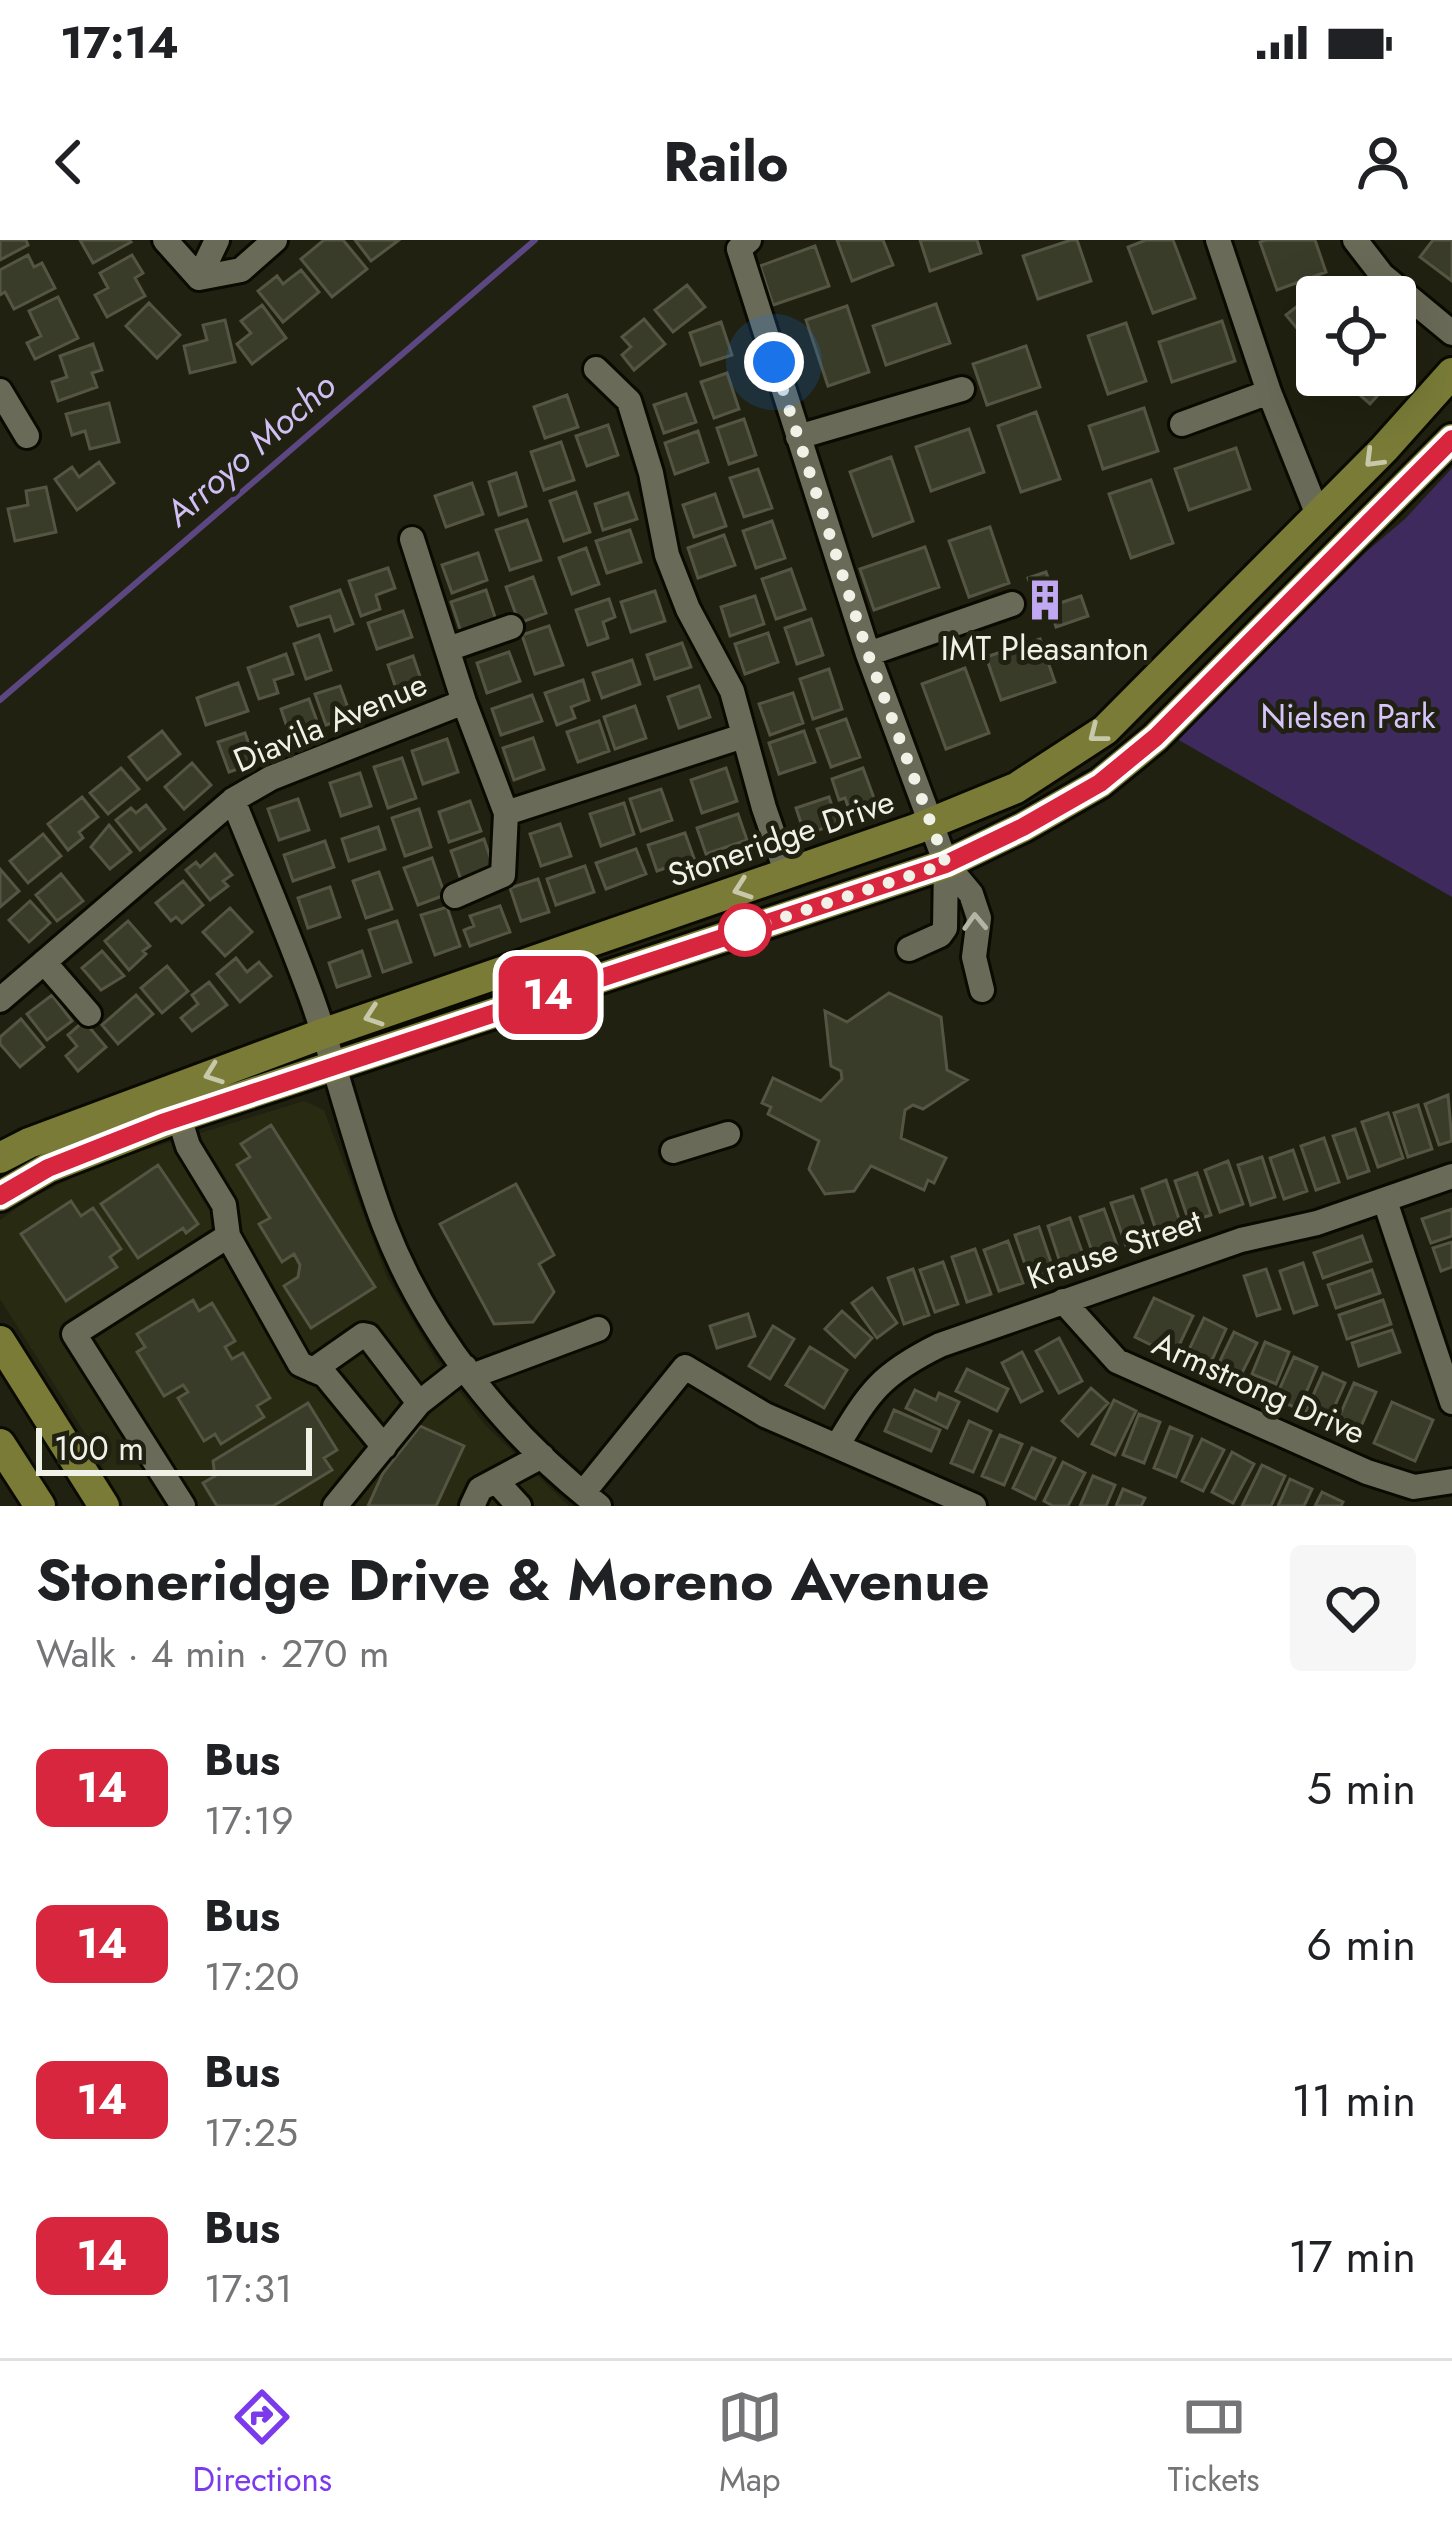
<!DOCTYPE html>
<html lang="en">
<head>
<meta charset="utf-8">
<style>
	:root { --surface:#fff; --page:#f6f6f6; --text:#202124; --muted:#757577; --line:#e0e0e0; --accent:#7c3aed }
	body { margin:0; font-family:Jost,sans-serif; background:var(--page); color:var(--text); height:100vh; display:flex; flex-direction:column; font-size:45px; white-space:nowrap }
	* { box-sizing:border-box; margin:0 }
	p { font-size:39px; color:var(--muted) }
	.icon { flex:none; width:66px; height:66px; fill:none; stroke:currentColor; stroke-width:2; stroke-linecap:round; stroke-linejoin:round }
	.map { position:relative; height:1266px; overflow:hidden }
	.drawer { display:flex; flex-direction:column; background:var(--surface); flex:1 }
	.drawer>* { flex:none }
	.badge { padding:0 24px; border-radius:18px; font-size:42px; line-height:78px }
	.controls { position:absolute; left:1296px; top:36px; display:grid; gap:24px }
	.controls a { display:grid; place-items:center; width:120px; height:120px; border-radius:12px; background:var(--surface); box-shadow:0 12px 48px #0002; font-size:60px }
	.scale { position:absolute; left:36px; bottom:30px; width:276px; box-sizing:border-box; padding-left:12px; border:6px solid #f1f2e7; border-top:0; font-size:33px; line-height:42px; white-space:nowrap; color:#f1f2e7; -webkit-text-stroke:9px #202110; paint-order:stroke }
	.you { position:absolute; width:60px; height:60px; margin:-30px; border:9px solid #fff; border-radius:50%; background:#1a73e8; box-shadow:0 0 0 18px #1a73e833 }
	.map>.badge { position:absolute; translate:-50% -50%; box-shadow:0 0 0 6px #fff }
	.round { display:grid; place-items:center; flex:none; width:126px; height:126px; border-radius:12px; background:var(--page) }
	.head { display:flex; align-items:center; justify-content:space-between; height:204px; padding:0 36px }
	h1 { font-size:57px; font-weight:700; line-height:90px }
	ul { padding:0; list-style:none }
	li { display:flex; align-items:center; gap:36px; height:156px; padding:0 36px }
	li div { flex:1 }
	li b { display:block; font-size:45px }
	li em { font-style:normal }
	li .badge { min-width:132px; font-weight:700; text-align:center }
	.status { display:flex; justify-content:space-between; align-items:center; height:84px; padding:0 60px; background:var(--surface); direction:ltr }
	.status svg { height:33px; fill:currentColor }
	header { display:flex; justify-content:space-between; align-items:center; height:156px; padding:0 36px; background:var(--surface); font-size:54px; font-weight:700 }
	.tabs { display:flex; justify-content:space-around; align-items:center; height:168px; border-top:3px solid var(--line); background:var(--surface); font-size:33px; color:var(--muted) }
	.tabs a { display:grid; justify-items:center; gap:6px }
	.tabs .on { color:var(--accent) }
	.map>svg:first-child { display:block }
	.built { fill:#292a12 }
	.green { fill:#3e2a5d }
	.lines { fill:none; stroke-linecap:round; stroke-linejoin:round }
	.stream { stroke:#5d4782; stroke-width:6 }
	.building { fill:#3a3c2a; stroke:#545543; stroke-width:3 }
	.minor-casing { stroke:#0a0a00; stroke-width:30 }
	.major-casing { stroke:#0a0a00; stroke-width:36 }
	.minor { stroke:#696a57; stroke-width:24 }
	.major { stroke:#797b37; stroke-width:30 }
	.oneway { stroke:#c7c8a9 }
	.oneway2 { stroke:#b4b5a6 }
	.line-casing { stroke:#fff; stroke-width:27 }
	.line { stroke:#d7263d; stroke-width:18 }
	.walk { stroke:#f1f2e7; stroke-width:12; stroke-dasharray:0 21.6 }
	.stop-dot { fill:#fff; stroke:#d7263d; stroke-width:6 }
	.labels { text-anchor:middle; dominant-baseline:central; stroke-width:10; stroke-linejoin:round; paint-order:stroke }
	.poi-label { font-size:33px; fill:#f1f2e7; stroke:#202110 }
	.park-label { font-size:33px; fill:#d6c5fa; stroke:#202110 }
	.street-label { font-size:33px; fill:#f1f2e7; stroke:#202110 }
	.water-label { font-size:36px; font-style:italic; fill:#d0bff4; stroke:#202110 }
</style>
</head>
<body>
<div class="status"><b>17:14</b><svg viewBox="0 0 49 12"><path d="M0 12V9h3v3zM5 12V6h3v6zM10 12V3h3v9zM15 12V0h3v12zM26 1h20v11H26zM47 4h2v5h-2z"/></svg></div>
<header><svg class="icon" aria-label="back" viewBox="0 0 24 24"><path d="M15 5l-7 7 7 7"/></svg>Railo<svg class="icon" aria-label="person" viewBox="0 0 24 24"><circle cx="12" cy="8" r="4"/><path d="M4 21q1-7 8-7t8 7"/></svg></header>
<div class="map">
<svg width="1452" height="1266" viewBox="0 0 1452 1266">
	<rect width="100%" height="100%" fill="#202110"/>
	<!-- built -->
	<path class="built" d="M304,861L324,870L387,1037L436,1120L485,1185L569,1266H123L86,1195L0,1059V980L33,957L102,923Z"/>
	<!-- green -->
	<path class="green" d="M1452,228V657L1177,499L1366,312L1405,279Z"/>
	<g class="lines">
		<!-- stream -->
		<path class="stream" d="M0,460L535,0"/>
	</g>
	<!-- building -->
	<path class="building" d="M0,0H26L28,5L0,20Z
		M80,0H129L131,2L93,23Z
		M324,0H343L367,29L332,57L301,19Z
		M355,0H399L371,21Z
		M837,0H883L893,25L852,41Z
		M920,0H977L981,13L930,31Z
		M1071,0H1077L1091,41L1038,59L1023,16Z
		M1146,0H1173L1195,58L1153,73L1128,7Z
		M1266,0H1315L1326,32L1277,50L1260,2Z
		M1433,0H1452V41L1420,17Z
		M815,6L829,46L773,65L760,26Z
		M28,15L34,27L42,23L55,48L14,69L5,52L0,55V30Z
		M132,15L143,33L135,38L145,56L107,77L95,55L108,48L100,33Z
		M301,30L319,52L283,82L258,51L277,36L283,44Z
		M1327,43L1339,57H1317V107L1314,109L1286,75Z
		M687,45L705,67L673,92L655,70Z
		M58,57L78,98L35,119L27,103L41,96L29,71Z
		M149,63L180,95L157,118L126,86Z
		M936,64L950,103L886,125L873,86Z
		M262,65L286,98L252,124L237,104L251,93L241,81Z
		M847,66L869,132L828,146L806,80Z
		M644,79L665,104L634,130L622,115L631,107L622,97Z
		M225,80L235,122L190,133L184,106L207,100L203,85Z
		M1222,81L1235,121L1172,142L1159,102Z
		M721,82L732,115L701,125L690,93Z
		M1126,83L1146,141L1108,154L1088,96Z
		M93,104L102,130L92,133L97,147L58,161L52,142L67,137L60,116Z
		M1026,106L1040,147L987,165L973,124Z
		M1395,114L1406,124L1370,164L1337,135H1395Z
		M727,133L739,169L714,178L701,142Z
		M686,154L696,182L664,193L654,165Z
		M567,155L578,187L545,198L534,167Z
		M109,163L119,202L90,209L85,191L72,195L66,174Z
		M1144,168L1158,211L1103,229L1089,186Z
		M1036,172L1060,239L1021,252L998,186Z
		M744,179L756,215L729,224L717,188Z
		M608,185L618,215L587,226L576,196Z
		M969,189L984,232L931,251L916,207Z
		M698,191L708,222L675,234L665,203Z
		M561,202L574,240L544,250L531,212Z
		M1236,208L1250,249L1189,270L1175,229Z
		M891,217L913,281L873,296L850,232Z
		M99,222L114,243L77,270L55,239L72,227L79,237Z
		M758,229L772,268L744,277L730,238Z
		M516,233L526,266L499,275L489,242Z
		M1151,240L1173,303L1131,318L1109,254Z
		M472,243L483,274L446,287L435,256Z
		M46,247L56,292L15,301L8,269L28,265L26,251Z
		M576,252L590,292L564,301L550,261Z
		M628,253L637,279L603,290L595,264Z
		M715,254L726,286L694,297L683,265Z
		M527,280L541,320L510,330L496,290Z
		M772,281L785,318L756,328L743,291Z
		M990,287L1009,343L969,357L949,301Z
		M630,290L641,322L607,333L596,301Z
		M724,295L735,325L698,338L688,308Z
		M925,307L939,347L874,370L860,329Z
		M586,308L599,344L572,354L559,318Z
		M478,313L487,340L452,353L442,325Z
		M388,328L395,348L376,355L380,369L361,376L349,341Z
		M791,329L805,369L776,379L762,339Z
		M1046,332L1057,364L1081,356L1088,376L1056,387L1052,374L1041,377L1028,338Z
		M533,337L546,373L519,383L506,347Z
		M340,350L353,384L335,391L330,376L298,386L291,367Z
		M486,350L496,380L461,392L451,362Z
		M655,351L665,381L631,392L621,362Z
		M755,356L764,384L730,396L721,367Z
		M609,359L615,377L603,382L608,398L588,405L576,370Z
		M403,371L412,397L377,409L368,383Z
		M811,379L823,415L797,424L785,388Z
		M549,386L563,425L535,434L522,395Z
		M768,393L778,422L745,434L735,404Z
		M319,395L331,430L306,439L294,404Z
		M1040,399L1055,442L1001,460L986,417Z
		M682,403L691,427L655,439L647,415Z
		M509,412L520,441L487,453L477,423Z
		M286,414L293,434L274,440L278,453L259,459L248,428Z
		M413,416L426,454L401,463L388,425Z
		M632,420L640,444L602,458L593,433Z
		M965,428L989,493L946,509L922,444Z
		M829,429L842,469L813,479L800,439Z
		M583,440L589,460L571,467L575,478L557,485L545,453Z
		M238,443L248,471L206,485L197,458Z
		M340,446L351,476L326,485L315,454Z
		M699,446L710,477L679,488L668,457Z
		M793,453L803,483L770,495L759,464Z
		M532,455L542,481L501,495L492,469Z
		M309,459L321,492L292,502L281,469Z
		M635,466L646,498L615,509L604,477Z
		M846,479L860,517L831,527L817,489Z
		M599,481L609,511L578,522L567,492Z
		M162,491L180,514L147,540L129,517Z
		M804,491L815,522L779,534L769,503Z
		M245,493L256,523L229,532L218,502Z
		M533,498L544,529L514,540L503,508Z
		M447,499L458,532L423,544L412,511Z
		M402,518L416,558L388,568L374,527Z
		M192,523L211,545L184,569L165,547Z
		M121,528L139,549L108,574L90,553Z
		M726,528L737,561L702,573L691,540Z
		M863,528L878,569L852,578L845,558L839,560L832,539Z
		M360,533L371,566L341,576L330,543Z
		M661,549L672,580L641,591L630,559Z
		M82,557L98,577L79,592L83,598L68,610L48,584Z
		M829,557L838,583L805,595L796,568Z
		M298,559L309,590L279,600L268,569Z
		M470,561L481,591L449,602L439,572Z
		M624,563L634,594L601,606L590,574Z
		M146,565L165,589L140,610L116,580L131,568L136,573Z
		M419,569L431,607L405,616L392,578Z
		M738,574L747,600L706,614L697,588Z
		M560,584L571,616L541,626L530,594Z
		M109,585L131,612L110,629L91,607Z
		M378,587L385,609L349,621L342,599Z
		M685,593L694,618L657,631L648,605Z
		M43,594L61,616L28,643L10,621Z
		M484,599L494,629L461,640L451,611Z
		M325,601L334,627L293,641L284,615Z
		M636,609L646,634L606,649L596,623Z
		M215,614L232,635L223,641L228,646L210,660L186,630L196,622L200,627Z
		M432,618L445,655L418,665L404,628Z
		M585,626L594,652L556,665L547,639Z
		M0,629L19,651L0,667Z
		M379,632L392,669L366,678L353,641Z
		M61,634L83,661L57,681L36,655Z
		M538,639L549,672L521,681L510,648Z
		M183,641L203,665L182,683L176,677L171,681L156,663Z
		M330,647L340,677L308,688L298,658Z
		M30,661L50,683L29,702L9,680Z
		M500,666L510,692L470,706L464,690L474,686L470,676Z
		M447,667L460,706L435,715L421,675Z
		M230,668L252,692L225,716L203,692Z
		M128,681L150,706L143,711L146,714L129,730L105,701Z
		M397,681L411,722L383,732L369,690Z
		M102,711L124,736L101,750L82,728Z
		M362,711L370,736L337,747L329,723Z
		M236,718L247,732L259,722L271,736L240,762L217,734Z
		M167,726L188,751L162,773L141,748Z
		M209,742L227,765L192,791L181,778L198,764L192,755Z
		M889,753L941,777L947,830L967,840L923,869L913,865L905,870L901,898L946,918L934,943L928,940L924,950L871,926L854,951L825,954L809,929L819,901L768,874L771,867L762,863L773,838L821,861L842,839L841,831L831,826L825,771L847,782Z
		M52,755L72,781L47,800L27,774Z
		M136,755L153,774L118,804L102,785Z
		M21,779L44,807L20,827L0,804V797Z
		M84,781L106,807L78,831L66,816L77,806L68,795Z
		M1448,855L1452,901L1439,905L1425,864Z
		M1418,865L1432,909L1408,917L1394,873Z
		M1388,873L1403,918L1378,927L1362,882Z
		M271,885L375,1047L311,1088L284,1046L298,1037L300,1025L294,1014L282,1022L259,984L270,978L237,925L250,917L241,904Z
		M1355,889L1369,931L1348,938L1333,896Z
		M1324,898L1339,942L1316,950L1301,906Z
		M1293,910L1307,951L1284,959L1270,918Z
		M1262,917L1275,957L1251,965L1238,925Z
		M1228,921L1243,964L1220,972L1205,930Z
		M158,925L198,984L186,993L183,988L138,1018L101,964Z
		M1197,933L1211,975L1189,982L1175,941Z
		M1166,940L1181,985L1157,993L1142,949Z
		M516,944L554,1015L539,1024L554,1052L533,1082L494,1084L440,984Z
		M1133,956L1148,998L1126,1006L1111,963Z
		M71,961L81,976L93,968L121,1009L110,1017L117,1027L66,1061L21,994Z
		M1104,969L1118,1008L1094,1017L1080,977Z
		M1452,969V996L1431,1003L1422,979Z
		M1070,978L1085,1020L1062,1028L1048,986Z
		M1039,987L1054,1031L1030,1039L1015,995Z
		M1362,996L1371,1021L1323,1038L1314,1013Z
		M1008,1001L1023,1043L999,1051L984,1010Z
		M1452,1002V1027L1441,1031L1433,1008Z
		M975,1009L991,1054L967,1062L952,1017Z
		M943,1022L958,1064L935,1072L920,1030Z
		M1303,1023L1317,1065L1294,1073L1280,1031Z
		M913,1029L929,1075L904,1084L888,1038Z
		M1266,1029L1280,1069L1257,1076L1244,1036Z
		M1372,1030L1380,1053L1336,1068L1328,1045Z
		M872,1048L897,1083L877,1098L852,1063Z
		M1154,1058L1193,1076L1174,1116L1135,1097Z
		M193,1060L199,1071L212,1063L235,1101L225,1107L232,1119L243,1113L270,1158L257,1166L264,1177L221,1204L215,1194L204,1201L178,1158L188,1152L183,1145L164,1156L137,1112L145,1107L137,1094Z
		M1383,1060L1391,1084L1347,1099L1339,1075Z
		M842,1071L872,1098L855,1117L825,1089Z
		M748,1074L755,1096L717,1108L710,1086Z
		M1204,1078L1226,1089L1207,1131L1184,1120Z
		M773,1086L794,1099L770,1139L749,1126Z
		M1392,1090L1400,1112L1359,1126L1352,1103Z
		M1234,1092L1257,1103L1237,1143L1214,1133Z
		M1059,1098L1082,1141L1059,1153L1036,1111Z
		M1265,1102L1289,1112L1276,1144L1252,1134Z
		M810,1107L847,1130L824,1168L786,1145Z
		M1022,1112L1042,1151L1021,1162L1002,1123Z
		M1294,1117L1317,1127L1299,1169L1275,1159Z
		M967,1129L1008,1149L997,1171L956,1151Z
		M1323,1133L1345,1143L1328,1181L1306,1171Z
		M1354,1143L1376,1152L1358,1193L1336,1184Z
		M1091,1148L1108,1163L1078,1196L1062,1181Z
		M915,1150L936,1160L939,1153L959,1162L947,1188L906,1168Z
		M1114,1160L1136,1171L1115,1215L1092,1204Z
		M1392,1162L1433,1180L1415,1221L1374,1203Z
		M308,1163L337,1210L324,1218L332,1230L273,1266H217L203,1243L215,1236L213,1221Z
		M894,1170L940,1190L931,1211L885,1191Z
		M1139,1174L1160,1182L1144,1223L1123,1215Z
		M969,1181L991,1191L973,1232L951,1223Z
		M420,1186L464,1206L436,1266H368L383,1233Z
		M1170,1187L1192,1196L1176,1237L1154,1228Z
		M1000,1195L1022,1204L1004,1245L982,1236Z
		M1202,1199L1224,1210L1203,1251L1182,1241Z
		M1032,1208L1055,1218L1035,1259L1013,1248Z
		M1232,1212L1254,1224L1233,1263L1212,1252Z
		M1063,1222L1085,1233L1068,1266H1053L1044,1261Z
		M1262,1225L1285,1236L1271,1266H1242Z
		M1093,1236L1115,1245L1106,1266H1080Z
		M1290,1239L1312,1249L1304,1266H1278Z
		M1123,1249L1145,1258L1141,1266H1116Z
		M1322,1252L1343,1262L1341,1266H1315Z"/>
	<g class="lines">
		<!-- minor casing -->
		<g class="minor-casing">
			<path id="minor" d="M165,0L199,38
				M749,0L739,9L868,414L946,624L971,654L979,678L974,717L982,750
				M1218,0L1269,152L1318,275
				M1355,0L1382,35L1452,93
				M199,38L241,30L275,0
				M199,38L217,0
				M596,129L629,161L651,233L667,315L688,369L732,451L764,568L787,634
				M0,151L27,196
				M1182,184L1269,152
				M798,197L962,149
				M412,299L464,462L506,573L743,496
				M448,409L511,387
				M868,414L1012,364
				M233,560C259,625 287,690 311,756C338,831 356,910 384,984C426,1094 507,1195 599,1266
				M455,656L503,635L506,573
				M909,709L940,695L945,688L946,624
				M44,722L89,774
				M0,760L233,560L271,538L464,462
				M179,877L188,906L224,965L228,996L300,1124L325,1135L384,1207
				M673,911L728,894
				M1385,961L1452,1162
				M1063,1061L1117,1121L1367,1232L1414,1247L1452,1241
				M313,1130L363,1095L368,1096L419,1163
				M472,1136L598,1089
				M837,1206C870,1151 881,1134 940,1105L1241,1000L1317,983L1452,936
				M496,1241L519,1266
				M583,1253L685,1127L765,1175L974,1266
				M183,1266L74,1094L228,996
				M335,1266L419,1163L465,1127
				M472,1266L480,1249L542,1216"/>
		</g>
		<!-- major casing -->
		<g class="major-casing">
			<path id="major" d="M0,918L29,903L322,794L916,589L1016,548L1105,490L1384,209L1452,133
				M0,956L48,928L179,877L946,624L1023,587L1100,543L1155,498L1452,199
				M0,1101L104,1266
				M0,1204L40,1266"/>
		</g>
		<!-- minor -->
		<use href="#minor" class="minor"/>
		<!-- major -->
		<use href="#major" class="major"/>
	</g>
	<!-- one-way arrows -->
	<defs><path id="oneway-chevron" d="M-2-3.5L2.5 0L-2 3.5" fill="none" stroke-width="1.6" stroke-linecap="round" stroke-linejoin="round" transform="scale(3)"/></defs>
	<g class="oneway">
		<use href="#oneway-chevron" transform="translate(1373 219) rotate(135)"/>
		<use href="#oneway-chevron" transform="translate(1097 494) rotate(142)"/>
		<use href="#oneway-chevron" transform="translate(742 649) rotate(161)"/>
		<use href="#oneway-chevron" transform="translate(373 776) rotate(161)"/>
		<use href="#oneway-chevron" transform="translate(213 834) rotate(160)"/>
	</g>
	<use class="oneway2" href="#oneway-chevron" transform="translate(975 682) rotate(-92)"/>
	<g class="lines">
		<!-- line casing -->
		<g class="line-casing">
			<path id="line" d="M0,956L48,928L162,883L946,624L1023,587L1100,543L1156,497L1452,199"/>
		</g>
		<!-- line -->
		<use href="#line" class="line"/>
		<!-- walk -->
		<path class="walk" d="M745,690L946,624L868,414L774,122"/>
	</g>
	<!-- icons -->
	<defs>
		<g id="building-bare" transform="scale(3.24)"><path d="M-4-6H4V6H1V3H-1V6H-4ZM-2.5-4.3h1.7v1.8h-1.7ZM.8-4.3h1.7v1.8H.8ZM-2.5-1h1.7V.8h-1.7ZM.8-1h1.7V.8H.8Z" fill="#c1a8f3" stroke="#202110" stroke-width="2.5" paint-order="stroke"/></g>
	</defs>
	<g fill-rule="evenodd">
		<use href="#building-bare" x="1045" y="360"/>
	</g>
	<!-- markers -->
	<circle class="stop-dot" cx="745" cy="690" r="24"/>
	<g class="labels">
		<!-- poi labels -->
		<g class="poi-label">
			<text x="1045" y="408">IMT Pleasanton</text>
		</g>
		<!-- park labels -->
		<g class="park-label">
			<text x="1348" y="476">Nielsen Park</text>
		</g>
		<!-- street labels -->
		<g class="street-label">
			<text transform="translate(330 482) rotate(-23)">Diavila Avenue</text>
			<text transform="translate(781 598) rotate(-19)">Stoneridge Drive</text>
			<text transform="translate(1114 1009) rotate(-19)">Krause Street</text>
			<text transform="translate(1259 1148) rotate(24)">Armstrong Drive</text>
		</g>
		<!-- water labels -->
		<g class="water-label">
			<text transform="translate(250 209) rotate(-41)">Arroyo Mocho</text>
		</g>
	</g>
</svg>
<div class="controls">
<a><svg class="icon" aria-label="locate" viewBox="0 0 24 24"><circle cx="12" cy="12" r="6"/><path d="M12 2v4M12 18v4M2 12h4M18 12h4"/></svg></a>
</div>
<div class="scale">100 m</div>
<div class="you" style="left:774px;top:122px"></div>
<b class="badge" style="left:548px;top:755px;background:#d7263d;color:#fff">14</b>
</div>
<section class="drawer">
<div class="head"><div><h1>Stoneridge Drive &amp; Moreno Avenue</h1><p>Walk · 4 min · 270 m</p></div><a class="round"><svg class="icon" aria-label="heart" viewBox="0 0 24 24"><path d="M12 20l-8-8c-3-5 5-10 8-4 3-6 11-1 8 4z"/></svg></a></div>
<ul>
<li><span class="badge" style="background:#d7263d;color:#fff">14</span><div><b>Bus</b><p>17:19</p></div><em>5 min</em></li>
<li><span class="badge" style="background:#d7263d;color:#fff">14</span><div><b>Bus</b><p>17:20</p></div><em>6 min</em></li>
<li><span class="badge" style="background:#d7263d;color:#fff">14</span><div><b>Bus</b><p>17:25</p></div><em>11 min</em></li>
<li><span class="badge" style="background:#d7263d;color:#fff">14</span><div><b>Bus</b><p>17:31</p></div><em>17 min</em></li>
</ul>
</section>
<nav class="tabs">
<a class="on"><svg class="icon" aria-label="directions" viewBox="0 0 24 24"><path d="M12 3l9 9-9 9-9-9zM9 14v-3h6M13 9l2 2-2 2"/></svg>Directions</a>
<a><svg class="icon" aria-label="map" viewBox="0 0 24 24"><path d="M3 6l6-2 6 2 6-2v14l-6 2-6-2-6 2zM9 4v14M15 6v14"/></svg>Map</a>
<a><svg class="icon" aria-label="tickets" viewBox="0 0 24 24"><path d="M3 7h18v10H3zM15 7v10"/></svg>Tickets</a>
</nav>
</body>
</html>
